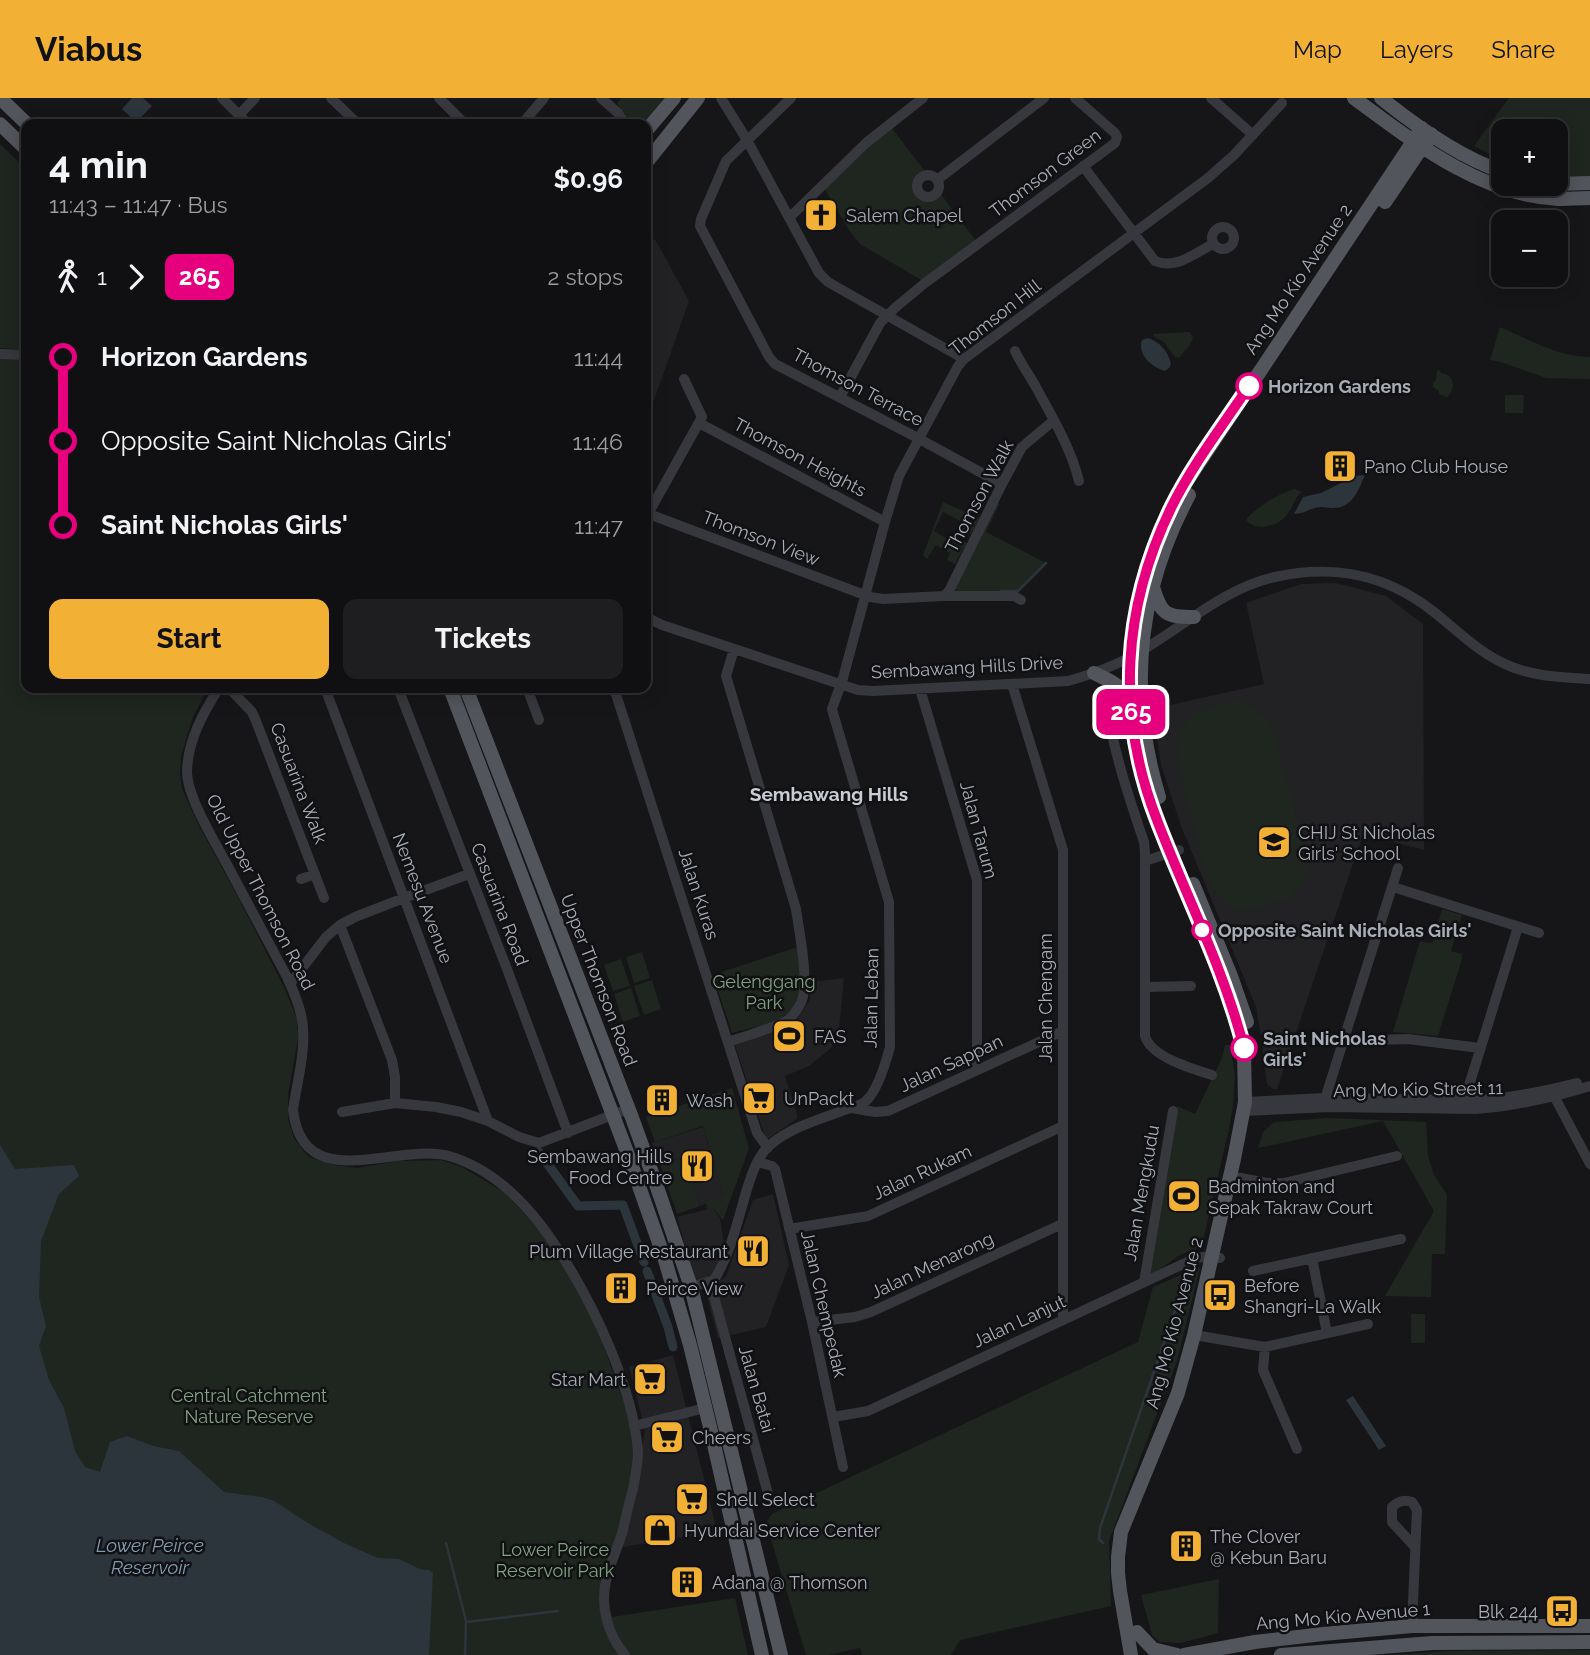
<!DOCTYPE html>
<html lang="en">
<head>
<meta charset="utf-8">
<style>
	:root { --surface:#101012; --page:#1e1e20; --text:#f1f3f6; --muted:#9c9d9f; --line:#303032; --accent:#f2b134 }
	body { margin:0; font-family:Raleway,sans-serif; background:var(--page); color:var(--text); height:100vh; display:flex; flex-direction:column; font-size:26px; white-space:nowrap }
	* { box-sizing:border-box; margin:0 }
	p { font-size:23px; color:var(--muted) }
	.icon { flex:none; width:38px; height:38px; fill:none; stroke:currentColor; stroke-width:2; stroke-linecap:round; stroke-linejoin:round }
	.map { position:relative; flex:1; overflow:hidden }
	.side { position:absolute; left:21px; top:21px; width:630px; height:574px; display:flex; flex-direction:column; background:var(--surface); border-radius:14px; box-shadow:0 4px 18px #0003,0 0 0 2px var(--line) }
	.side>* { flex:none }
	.badge { padding:0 14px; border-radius:10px; font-size:24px; line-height:46px }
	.controls { position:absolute; left:1491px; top:21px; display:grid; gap:14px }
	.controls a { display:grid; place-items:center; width:77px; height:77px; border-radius:14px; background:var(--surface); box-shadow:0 4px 18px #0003,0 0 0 2px var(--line); font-size:35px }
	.map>.badge { position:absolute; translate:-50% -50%; box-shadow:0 0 0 4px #fff }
	.legs { display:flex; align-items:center; gap:10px; height:77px; padding:0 28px; font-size:23px }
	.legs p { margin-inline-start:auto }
	.summary { display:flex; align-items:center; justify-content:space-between; height:119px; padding:0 28px }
	h1 { font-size:38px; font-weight:700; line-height:52px }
	.primary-button { display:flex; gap:14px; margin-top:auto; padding:14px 28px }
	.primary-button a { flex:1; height:80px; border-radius:14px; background:var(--accent); color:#111; font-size:28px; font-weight:700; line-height:80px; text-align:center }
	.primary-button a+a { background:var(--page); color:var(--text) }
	ul { padding:0 28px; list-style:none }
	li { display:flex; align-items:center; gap:24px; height:84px; font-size:26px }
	li i { display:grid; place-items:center; width:10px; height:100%; margin:0 9px; background:currentColor }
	li i::after { content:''; width:18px; height:18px; margin:-9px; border:5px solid; border-radius:50%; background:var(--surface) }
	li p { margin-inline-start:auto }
	li:first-child i { background:linear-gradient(#0000 50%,currentColor 0) }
	li:last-child i { background:linear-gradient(currentColor 50%,#0000 0) }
	header { display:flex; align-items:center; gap:42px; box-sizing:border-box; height:98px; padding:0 35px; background:var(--accent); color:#111 }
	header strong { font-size:33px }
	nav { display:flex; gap:38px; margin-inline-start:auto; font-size:24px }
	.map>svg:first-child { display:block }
	.built { fill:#222225 }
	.green { fill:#1e261f }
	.water { fill:#2c353c }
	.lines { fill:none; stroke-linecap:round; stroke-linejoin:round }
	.stream { stroke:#2c353c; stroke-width:2.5 }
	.canal { stroke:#2c353c; stroke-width:9 }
	.minor { stroke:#37383d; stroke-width:10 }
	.major { stroke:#53555c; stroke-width:14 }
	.line-1-casing { stroke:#fff; stroke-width:16 }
	.line-1 { stroke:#e6007e; stroke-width:10 }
	.stop-1-dot { fill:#fff; stroke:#e6007e; stroke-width:3.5 }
	.labels { text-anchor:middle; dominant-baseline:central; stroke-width:5; stroke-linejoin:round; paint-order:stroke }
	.street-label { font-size:18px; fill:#a8adb8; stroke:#111113 }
	.poi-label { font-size:18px; fill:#a8adb8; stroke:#111113; text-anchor:start }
	.stop-label { font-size:18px; font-weight:bold; fill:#a8adb8; stroke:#111113; text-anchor:start }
	.park-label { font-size:18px; fill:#7fa381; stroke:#111113 }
	.neighbourhood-label { font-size:19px; font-weight:bold; fill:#c9ccd4; stroke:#111113 }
	.water-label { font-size:19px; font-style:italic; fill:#7f9bb3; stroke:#111113 }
</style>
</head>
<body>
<header>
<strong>Viabus</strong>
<nav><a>Map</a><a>Layers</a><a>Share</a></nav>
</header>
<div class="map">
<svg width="1590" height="1557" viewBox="0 0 1590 1557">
	<rect width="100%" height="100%" fill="#161618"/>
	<!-- built -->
	<path class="built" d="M655,141L689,203L646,325V150Z
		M1336,485L1386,498L1423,526L1424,752L1363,736L1277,991H1273L1267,986L1261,937L1256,909L1181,728L1161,667L1153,611L1264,586L1246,505L1301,486Z
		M844,880L838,941L830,951L809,968L785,978L798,1020L766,1042L735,947L795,924L810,902L811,884Z
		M703,1029L724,1097L700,1108L683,1060L659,1068L652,1045Z
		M773,1096L789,1167L766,1229L718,1240L705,1191L726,1179L753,1102Z
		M713,1110L720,1120L725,1151L714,1176L695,1184L677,1119Z
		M673,1257L717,1433L623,1449L645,1332L629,1269Z"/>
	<!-- green -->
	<path class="green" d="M621,0H666L643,26H625L622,13L617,6Z
		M1509,0H1590V81L1570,80L1556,78V33H1503V63L1474,48Z
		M891,29L924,72C904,89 919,113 940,95L979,147L928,186L860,146L849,132L824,90Z
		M0,46L26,71V252L0,250Z
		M1500,229C1528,241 1558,259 1590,259V281L1546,280L1501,264L1490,262Z
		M1190,234L1193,240L1190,247L1179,260L1175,259L1164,244L1153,238L1154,236Z
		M26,260V590H208L193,619L181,658L180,678L182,691L199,728L238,799L284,889L297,921V930L299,936L288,996V1021L294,1040L305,1055L309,1059L334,1067L357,1070L397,1063L441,1062L462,1069L504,1094L549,1142L596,1227L627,1313L636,1353L608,1486L609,1506L612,1519L735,1500L748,1557H0V261Z
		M1440,272L1441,275C1456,277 1456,292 1446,300L1445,298L1439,296L1438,292L1433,289V285L1436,282L1437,273Z
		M1505,297H1524L1523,315H1505Z
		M995,389L971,436L961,430L964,425L943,414L934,433L949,442L952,438L972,447L954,472L965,446L955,466L947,462L950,455L936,447L927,461L923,457L943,404L979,420Z
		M1295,391L1302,394C1294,400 1293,410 1286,418C1276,429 1256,434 1246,422C1252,412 1283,393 1295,391Z
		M1000,405L986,434L1046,465L1014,498L956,493L955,488L994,407Z
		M1235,602L1254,610L1271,625L1309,766L1302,785L1287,801L1245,813L1229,806L1214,794L1205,773L1177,661L1179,633L1195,614Z
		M1442,811L1462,817L1451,853L1462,856V861L1438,938L1393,934L1420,843L1428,845L1433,844Z
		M798,849C802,860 800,871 800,883C798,926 766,925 732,935L713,877Z
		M642,854L650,880L634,885L626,859Z
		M621,861L630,888L613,893L604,867Z
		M652,882L661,911L644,917L634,888Z
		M631,890L640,918L623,924L614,896Z
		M1225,947H1230L1235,977L1233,1009L1228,1035L1203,1143L1197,1150L1178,1158L1155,1175L1145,1176L1150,1170L1177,1008L1195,1016L1221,962Z
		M732,990L749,1050L723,1122L713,1110L708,1112L705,1103L724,1097L703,1028L655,1044L646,1019Z
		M1327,1020L1426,1024L1428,1058L1434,1077L1447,1097L1445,1156H1432L1431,1199L1385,1198L1434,1113L1383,1023L1258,1050L1263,1034L1274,1024Z
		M683,1060L700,1108L677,1116L660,1067Z
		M1200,1169L1177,1263L1109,1443L1111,1508L960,1542L951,1557H862L860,1550L828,1557H806L766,1425L772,1416L1138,1244L1153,1189Z
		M1411,1216H1425V1245H1411Z
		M1219,1481L1218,1535L1181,1545L1160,1544L1152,1537L1141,1497Z
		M1590,1552V1557H1388L1449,1553Z"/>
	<!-- water -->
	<path class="water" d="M132,0H143L152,8L136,24L122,11Z
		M1148,240C1160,244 1168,253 1171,266L1169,270L1165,273C1151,269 1137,256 1142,242Z
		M1365,377C1358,393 1352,411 1332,410C1326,410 1321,408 1315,410C1307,412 1303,416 1294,416L1303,399L1321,395L1355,378Z
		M0,1047L15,1071L74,1067L79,1078L59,1096L41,1143L39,1199L46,1228L39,1248L49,1282L64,1310L75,1353L85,1369L100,1374L110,1344L127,1338L153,1348L179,1353L224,1394L262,1399L274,1403L306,1424L346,1446L378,1460L399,1461L422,1472H429L433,1475L429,1557H0Z
		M1353,1298L1386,1348L1379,1352L1346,1302Z"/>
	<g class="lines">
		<!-- stream -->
		<path class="stream" d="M1001,493H1018L1046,465
			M446,1445L466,1523
			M1103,1445L1099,1441L1100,1430L1176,1210
			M465,1557L466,1524L558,1513"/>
		<!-- canal -->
		<path class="canal" d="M539,1054L578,1108L623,1107L644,1164
			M647,1173L668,1229L673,1249"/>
		<!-- minor -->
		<path class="minor" d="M222,0L248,26
			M331,0L358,26
			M439,0L465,26
			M601,0L618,15L621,20L618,26
			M721,0L747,42L819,175L828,184L964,261
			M791,0L726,63L701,121L700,128L769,259L775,266L912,337L1002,386
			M1211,0L1253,37
			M239,17L255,0
			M522,26L544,0
			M1083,68L1155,163C1176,172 1195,155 1213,146
			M917 88a11 11 0 1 1 22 0a11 11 0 1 1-22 0Z
			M937,82L1044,0
			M789,120L866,45L923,0
			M1212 140a11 11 0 1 1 22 0a11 11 0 1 1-22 0Z
			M1015,253C1021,266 1030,278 1037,291C1053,320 1071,351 1079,383
			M0,256L26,257
			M840,299L880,225L896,209L925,185L1115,45L1117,39L1115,35L1075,0
			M699,325L885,424
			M646,415L870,499L883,501L944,498H1014L1021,502
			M648,416L702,319L684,281
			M944,498L949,493L1002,386L1022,349L1053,323
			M646,519L662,527L858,592L873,593L1068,583C1093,576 1118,567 1141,553C1184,528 1225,490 1275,479C1334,466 1386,476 1434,514C1459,534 1481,557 1512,569C1537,579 1563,579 1590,581
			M1012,586L1063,752V1222
			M219,590C203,615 188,642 187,673C187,698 212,739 224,761C245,800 266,839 287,879C293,892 300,907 302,922C307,949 297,984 293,1012C303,1099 396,1044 449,1058C497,1072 533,1112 559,1153C594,1207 633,1289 638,1354C638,1366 635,1379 633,1391C629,1405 626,1418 623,1432C618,1449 610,1466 606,1483C600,1509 608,1537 625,1557
			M229,590L252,614L256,623L324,800
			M325,590L488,1023
			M398,590L507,871L568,1035
			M527,590L539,622
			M614,590L757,1035L768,1050
			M920,591L977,782V966L979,971
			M1106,603C1113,652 1128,697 1144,744L1145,755V938C1151,959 1192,971 1212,977
			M1145,763L1179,752
			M301,781L315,776
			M1393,789L1539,835
			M340,827L392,962L395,979V1005
			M290,886L326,839L340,827L355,819L404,800L469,776
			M1146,889L1191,888
			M1343,943L1408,941L1480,950
			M728,944C739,940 783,927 789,921C795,916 802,905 803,898C808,878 799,832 796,811L726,578L734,551
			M1552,994L1590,1066
			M1245,1004L1325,1000L1479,1002C1513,1000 1545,993 1577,985
			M1324,1004L1398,770
			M1463,1007L1518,829
			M852,1010L875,1014L888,1013L1063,933
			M1244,1013L1330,1009L1476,1011C1517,1008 1551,1000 1590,988
			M342,1014L395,1005L436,1009L461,1014L488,1023L519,1039L539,1045L628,1011
			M758,1064L772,1068L775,1071L812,1224L843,1369
			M1230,1078L1267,1085H1284L1397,1058
			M789,1131L868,1118L1063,1028
			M1312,1160L1327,1235
			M1253,1173L1401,1141
			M710,1184L769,1399
			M1144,1184L1173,1013
			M675,1194L714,1182C731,1155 738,1121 747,1091C752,1076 757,1059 769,1048C789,1030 817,1022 842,1013C849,1010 861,1008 866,1003C878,992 886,964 890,949L889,804L833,615L832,611L843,580L885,424L899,378L958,268L964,261L1208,80L1234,57L1282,5
			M812,1224L855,1219L871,1214L1062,1126
			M1194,1237L1265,1249L1368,1226
			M1265,1249L1263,1272L1297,1351
			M833,1319L868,1313L1196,1160L1211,1158L1220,1160
			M634,1328L705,1310
			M1412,1528L1417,1412L1412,1404C1404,1401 1398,1403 1392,1409V1424L1415,1449"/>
		<!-- major -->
		<path class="major" d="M0,0L27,26
			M1354,0C1414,44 1480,97 1558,101C1568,101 1579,100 1590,100
			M1381,0C1417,29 1459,59 1503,74
			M0,26L26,51
			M646,33L674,0
			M646,65L698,0
			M1556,86L1590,85
			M1385,104L1431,36
			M1153,489C1161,516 1165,519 1194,519
			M1094,575C1116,586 1117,584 1130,606
			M450,590L627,1054L665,1162L690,1247L710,1329L762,1557
			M466,590L631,1017L656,1086L691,1189L781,1557
			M1159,699C1127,594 1137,494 1189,397
			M1193,786L1231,878L1247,924
			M1137,1534L1153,1551L1177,1557
			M1131,1557L1120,1493L1118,1475V1459L1121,1434L1178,1295L1194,1237L1234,1061L1245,1004L1244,953L1236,921C1218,866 1194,811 1172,757C1160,729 1148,702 1141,672C1116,575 1136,476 1183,389L1422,30
			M1184,1557L1255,1544L1323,1536L1412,1528H1590
			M1281,1557L1432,1545L1590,1544"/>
	</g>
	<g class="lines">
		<!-- line-1 casing -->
		<g class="line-1-casing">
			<path id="line-1" d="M1244,950C1224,871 1186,798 1157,722C1116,617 1122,510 1172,408C1193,366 1223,327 1249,288"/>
		</g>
		<!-- line-1 -->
		<use href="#line-1" class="line-1"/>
	</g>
	<!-- icons -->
	<defs>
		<g id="church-square" transform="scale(1.75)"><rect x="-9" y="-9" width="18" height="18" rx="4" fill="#f2b134" stroke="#111113"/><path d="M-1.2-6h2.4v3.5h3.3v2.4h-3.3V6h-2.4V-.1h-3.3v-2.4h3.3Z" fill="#111"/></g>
		<g id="building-square" transform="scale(1.75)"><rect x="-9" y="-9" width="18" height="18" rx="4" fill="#f2b134" stroke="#111113"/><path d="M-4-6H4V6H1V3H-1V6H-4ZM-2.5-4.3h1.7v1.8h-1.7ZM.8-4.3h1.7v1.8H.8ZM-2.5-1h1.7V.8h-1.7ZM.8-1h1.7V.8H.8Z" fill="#111"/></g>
		<g id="school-square" transform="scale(1.75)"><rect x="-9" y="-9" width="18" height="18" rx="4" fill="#f2b134" stroke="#111113"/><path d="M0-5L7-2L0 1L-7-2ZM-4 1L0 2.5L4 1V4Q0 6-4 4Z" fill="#111"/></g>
		<g id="stadium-square" transform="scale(1.75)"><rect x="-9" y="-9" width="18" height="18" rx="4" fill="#f2b134" stroke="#111113"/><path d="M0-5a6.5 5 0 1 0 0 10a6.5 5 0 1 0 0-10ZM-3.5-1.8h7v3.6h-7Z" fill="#111"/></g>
		<g id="supermarket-square" transform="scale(1.75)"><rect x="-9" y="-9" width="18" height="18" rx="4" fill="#f2b134" stroke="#111113"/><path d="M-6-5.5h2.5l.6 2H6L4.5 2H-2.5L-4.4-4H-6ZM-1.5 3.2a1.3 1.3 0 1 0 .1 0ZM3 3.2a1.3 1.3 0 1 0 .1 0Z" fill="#111"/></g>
		<g id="restaurant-square" transform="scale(1.75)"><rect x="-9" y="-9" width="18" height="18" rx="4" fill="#f2b134" stroke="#111113"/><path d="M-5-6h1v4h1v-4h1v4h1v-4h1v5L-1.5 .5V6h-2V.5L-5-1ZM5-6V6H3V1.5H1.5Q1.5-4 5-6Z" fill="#111"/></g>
		<g id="bus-square" transform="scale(1.75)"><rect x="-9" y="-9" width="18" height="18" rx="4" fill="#f2b134" stroke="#111113"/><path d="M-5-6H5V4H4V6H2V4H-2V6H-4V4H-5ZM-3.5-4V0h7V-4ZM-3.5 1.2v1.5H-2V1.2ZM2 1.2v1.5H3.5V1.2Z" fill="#111"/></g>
		<g id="shop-square" transform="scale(1.75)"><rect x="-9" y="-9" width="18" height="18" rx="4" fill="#f2b134" stroke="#111113"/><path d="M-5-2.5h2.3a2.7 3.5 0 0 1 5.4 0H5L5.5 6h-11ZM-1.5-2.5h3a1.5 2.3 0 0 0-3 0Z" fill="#111"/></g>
	</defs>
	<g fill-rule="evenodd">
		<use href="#church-square" x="821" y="117"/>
		<use href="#building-square" x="1340" y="368"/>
		<use href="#school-square" x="1274" y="744"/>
		<use href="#stadium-square" x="789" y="938"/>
		<use href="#supermarket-square" x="759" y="1000"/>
		<use href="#building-square" x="662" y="1002"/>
		<use href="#restaurant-square" x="697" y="1068"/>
		<use href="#stadium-square" x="1184" y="1098"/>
		<use href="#restaurant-square" x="753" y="1153"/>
		<use href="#building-square" x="621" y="1190"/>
		<use href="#bus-square" x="1220" y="1197"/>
		<use href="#supermarket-square" x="650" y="1281"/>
		<use href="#supermarket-square" x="667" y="1339"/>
		<use href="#supermarket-square" x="692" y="1401"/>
		<use href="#shop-square" x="660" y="1432"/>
		<use href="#building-square" x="1186" y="1448"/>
		<use href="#building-square" x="687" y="1484"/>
		<use href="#bus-square" x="1562" y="1513"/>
	</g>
	<!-- markers -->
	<g class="stop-1-dot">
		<circle cx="1249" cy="288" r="12"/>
		<circle cx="1202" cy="832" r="9"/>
		<circle cx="1244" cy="950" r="12"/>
	</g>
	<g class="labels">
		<!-- street labels -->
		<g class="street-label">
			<text transform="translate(1045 75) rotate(-37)">Thomson Green</text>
			<text transform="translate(1298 181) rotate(-56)">Ang Mo Kio Avenue 2</text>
			<text transform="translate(995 219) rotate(-38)">Thomson Hill</text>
			<text transform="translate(858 289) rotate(28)">Thomson Terrace</text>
			<text transform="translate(800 359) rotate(28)">Thomson Heights</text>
			<text transform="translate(979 398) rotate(-62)">Thomson Walk</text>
			<text transform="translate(761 440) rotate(21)">Thomson View</text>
			<text transform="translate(967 569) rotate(-3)">Sembawang Hills Drive</text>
			<text transform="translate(299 685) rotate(69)">Casuarina Walk</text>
			<text transform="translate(979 732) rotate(75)">Jalan Tarum</text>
			<text transform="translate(261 794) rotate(63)">Old Upper Thomson Road</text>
			<text transform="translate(699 796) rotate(72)">Jalan Kuras</text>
			<text transform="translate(423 800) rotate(69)">Nemesu Avenue</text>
			<text transform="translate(500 806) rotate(69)">Casuarina Road</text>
			<text transform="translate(599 882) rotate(69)">Upper Thomson Road</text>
			<text transform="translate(871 900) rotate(-89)">Jalan Leban</text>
			<text transform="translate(1045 900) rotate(-90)">Jalan Chengam</text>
			<text transform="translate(951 965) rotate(-25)">Jalan Sappan</text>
			<text transform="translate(1418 991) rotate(-1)">Ang Mo Kio Street 11</text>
			<text transform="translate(922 1074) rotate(-25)">Jalan Rukam</text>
			<text transform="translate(1141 1095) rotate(-80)">Jalan Mengkudu</text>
			<text transform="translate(932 1167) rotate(-25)">Jalan Menarong</text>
			<text transform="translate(824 1206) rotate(77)">Jalan Chempedak</text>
			<text transform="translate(1019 1223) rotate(-25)">Jalan Lanjut</text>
			<text transform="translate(1174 1225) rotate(-75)">Ang Mo Kio Avenue 2</text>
			<text transform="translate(757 1291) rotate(74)">Jalan Batai</text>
			<text transform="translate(1343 1518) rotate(-5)">Ang Mo Kio Avenue 1</text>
		</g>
		<!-- poi labels -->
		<g class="poi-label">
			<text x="846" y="117">Salem Chapel</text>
			<text x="1364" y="368">Pano Club House</text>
			<text x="1298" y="734">CHIJ St Nicholas<tspan x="1298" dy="21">Girls' School</tspan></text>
			<text x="814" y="938">FAS</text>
			<text x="784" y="1000">UnPackt</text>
			<text x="686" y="1002">Wash</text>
			<text x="672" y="1058" text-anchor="end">Sembawang Hills<tspan x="672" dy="21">Food Centre</tspan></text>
			<text x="1208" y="1088">Badminton and<tspan x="1208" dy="21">Sepak Takraw Court</tspan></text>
			<text x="728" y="1153" text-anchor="end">Plum Village Restaurant</text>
			<text x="1244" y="1187">Before<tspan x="1244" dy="21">Shangri-La Walk</tspan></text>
			<text x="646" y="1190">Peirce View</text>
			<text x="626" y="1281" text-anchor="end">Star Mart</text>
			<text x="692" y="1339">Cheers</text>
			<text x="716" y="1401">Shell Select</text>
			<text x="684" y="1432">Hyundai Service Center</text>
			<text x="1210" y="1438">The Clover<tspan x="1210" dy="21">@ Kebun Baru</tspan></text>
			<text x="712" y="1484">Adana @ Thomson</text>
			<text x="1538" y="1513" text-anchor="end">Blk 244</text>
		</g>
		<!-- stop labels -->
		<g class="stop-label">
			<text x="1268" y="288">Horizon Gardens</text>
			<text x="1218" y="832">Opposite Saint Nicholas Girls'</text>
			<text x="1263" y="940">Saint Nicholas<tspan x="1263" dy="21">Girls'</tspan></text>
		</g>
		<!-- park labels -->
		<g class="park-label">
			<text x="764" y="883">Gelenggang<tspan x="764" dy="21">Park</tspan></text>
			<text x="249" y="1297">Central Catchment<tspan x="249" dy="21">Nature Reserve</tspan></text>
			<text x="555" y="1451">Lower Peirce<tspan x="555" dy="21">Reservoir Park</tspan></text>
		</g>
		<!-- neighbourhood labels -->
		<g class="neighbourhood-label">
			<text x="829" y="696">Sembawang Hills</text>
		</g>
		<!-- water labels -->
		<g class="water-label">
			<text x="150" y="1447">Lower Peirce<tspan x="150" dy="22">Reservoir</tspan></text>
		</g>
	</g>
</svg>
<div class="controls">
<a>+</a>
<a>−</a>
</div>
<b class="badge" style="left:1131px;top:614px;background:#e6007e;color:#fff">265</b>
<section class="side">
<div class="summary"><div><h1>4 min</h1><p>11:43 – 11:47 · Bus</p></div><b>$0.96</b></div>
<div class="legs"><svg class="icon" aria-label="walk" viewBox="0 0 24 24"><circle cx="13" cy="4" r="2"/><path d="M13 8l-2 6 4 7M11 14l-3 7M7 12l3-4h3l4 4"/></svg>1<svg class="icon" aria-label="forward" viewBox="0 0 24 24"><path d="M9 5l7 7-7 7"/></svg><b class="badge" style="background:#e6007e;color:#fff">265</b><p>2 stops</p></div>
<ul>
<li><i style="color:#e6007e"></i><b>Horizon Gardens</b><p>11:44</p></li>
<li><i style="color:#e6007e"></i><span>Opposite Saint Nicholas Girls'</span><p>11:46</p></li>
<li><i style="color:#e6007e"></i><b>Saint Nicholas Girls'</b><p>11:47</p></li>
</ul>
<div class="primary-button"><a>Start</a><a>Tickets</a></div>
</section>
</div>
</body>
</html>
